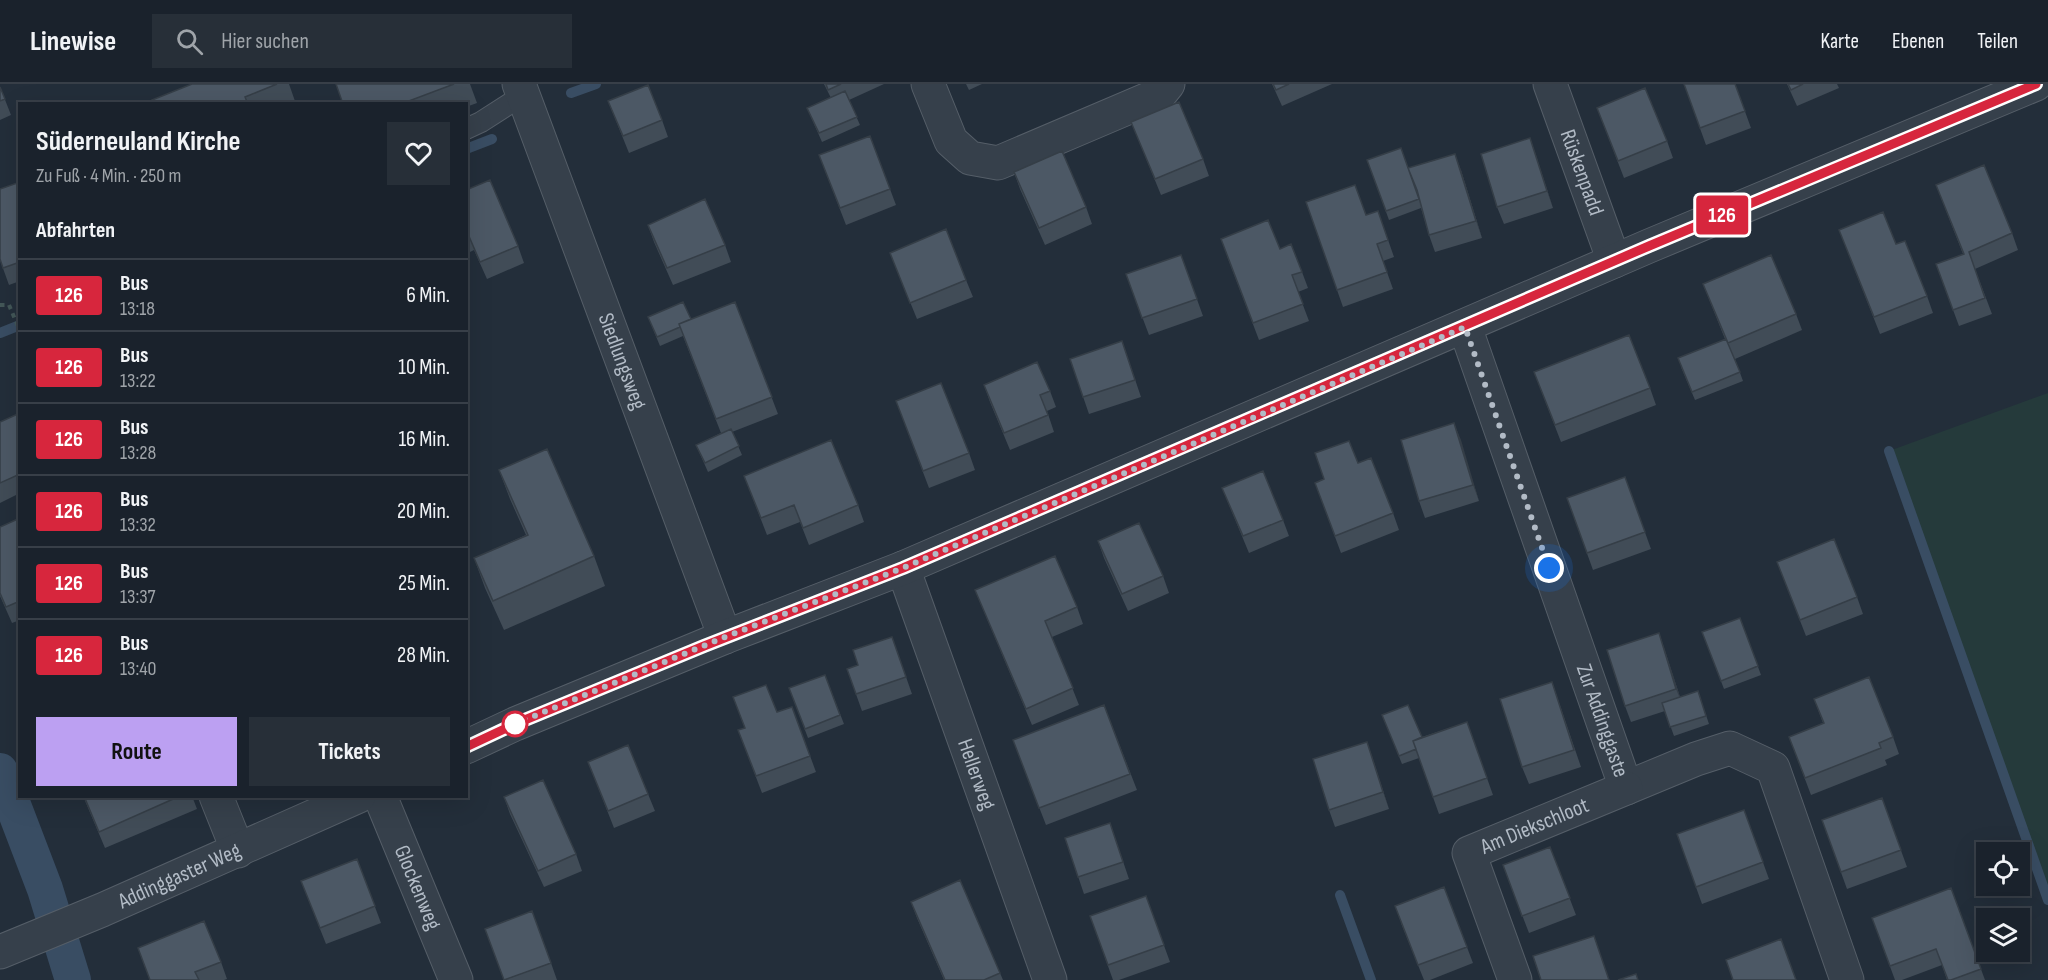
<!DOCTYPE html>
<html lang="de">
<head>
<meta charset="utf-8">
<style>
	:root { --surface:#1a222c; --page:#272f38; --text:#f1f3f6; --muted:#9fa4a9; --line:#383f48; --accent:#bca0f2 }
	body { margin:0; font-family:"Sofia Sans Condensed",sans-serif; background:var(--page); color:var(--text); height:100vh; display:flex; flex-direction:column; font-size:22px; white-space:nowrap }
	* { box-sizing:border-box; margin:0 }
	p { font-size:20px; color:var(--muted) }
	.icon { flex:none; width:33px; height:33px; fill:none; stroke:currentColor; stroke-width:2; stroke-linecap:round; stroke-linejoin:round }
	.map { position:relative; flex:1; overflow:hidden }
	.sheet { position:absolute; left:18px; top:18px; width:450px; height:696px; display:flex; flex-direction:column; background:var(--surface); border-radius:0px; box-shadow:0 6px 24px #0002,0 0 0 2px var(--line) }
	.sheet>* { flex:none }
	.badge { padding:0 12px; border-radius:4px; font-size:21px; line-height:39px }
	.tools { position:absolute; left:1976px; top:758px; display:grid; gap:12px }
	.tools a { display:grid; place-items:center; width:54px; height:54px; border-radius:0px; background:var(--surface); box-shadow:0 6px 24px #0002,0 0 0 2px var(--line); font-size:30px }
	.you { position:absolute; width:30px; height:30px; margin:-15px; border:4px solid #fff; border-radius:50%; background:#1a73e8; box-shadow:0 0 0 9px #1a73e833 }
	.map>.badge { position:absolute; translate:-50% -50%; box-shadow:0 0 0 3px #fff }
	h2 { padding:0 18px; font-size:22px; line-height:54px }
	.round { display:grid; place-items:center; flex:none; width:63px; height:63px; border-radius:0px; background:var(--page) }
	.summary { display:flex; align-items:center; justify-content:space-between; height:102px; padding:0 18px }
	h1 { font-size:28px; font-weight:700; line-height:45px }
	.cta { display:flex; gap:12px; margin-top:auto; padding:12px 18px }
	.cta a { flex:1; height:69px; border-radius:0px; background:var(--accent); color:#111; font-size:24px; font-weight:700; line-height:69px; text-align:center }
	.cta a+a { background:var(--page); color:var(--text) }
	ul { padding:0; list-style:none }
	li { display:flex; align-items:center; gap:18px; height:72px; padding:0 18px; border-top:2px solid var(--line) }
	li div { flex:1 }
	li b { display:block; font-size:22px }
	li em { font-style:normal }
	li .badge { min-width:66px; font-weight:700; text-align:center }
	header { display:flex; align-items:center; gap:36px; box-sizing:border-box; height:84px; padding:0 30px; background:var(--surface); border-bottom:2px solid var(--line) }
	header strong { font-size:28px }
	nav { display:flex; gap:33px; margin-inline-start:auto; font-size:21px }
	.search { width:420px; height:54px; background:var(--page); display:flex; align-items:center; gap:15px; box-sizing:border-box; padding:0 21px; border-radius:0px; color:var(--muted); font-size:22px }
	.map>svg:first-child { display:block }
	.green { fill:#253a3b }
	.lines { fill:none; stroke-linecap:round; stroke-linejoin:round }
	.stream { stroke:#394d63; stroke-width:10 }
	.canal { stroke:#394d63; stroke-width:36 }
	.service-casing { stroke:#555e68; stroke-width:22 }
	.minor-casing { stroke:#555e68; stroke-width:35 }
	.path { stroke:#435758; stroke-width:4; stroke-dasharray:4.5 4.5; stroke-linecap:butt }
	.service { stroke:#36404b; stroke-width:20 }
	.minor { stroke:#36404b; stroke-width:33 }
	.wall { fill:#414c57 }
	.shaded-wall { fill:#353e47 }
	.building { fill:#4c5865; stroke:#353e47; stroke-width:1.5 }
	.line-casing { stroke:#fff; stroke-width:14 }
	.line { stroke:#d7263d; stroke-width:9 }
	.walk { stroke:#b2bbc6; stroke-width:6; stroke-dasharray:0 10.8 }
	.stop-dot { fill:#fff; stroke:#d7263d; stroke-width:3 }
	.labels { text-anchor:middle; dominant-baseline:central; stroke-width:6; stroke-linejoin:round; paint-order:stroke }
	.street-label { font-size:22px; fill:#b2bbc6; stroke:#1c252f }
</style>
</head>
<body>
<header>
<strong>Linewise</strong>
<div class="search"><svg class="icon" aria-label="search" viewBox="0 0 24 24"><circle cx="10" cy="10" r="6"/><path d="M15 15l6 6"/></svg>Hier suchen</div>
<nav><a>Karte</a><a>Ebenen</a><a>Teilen</a></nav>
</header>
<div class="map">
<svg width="2048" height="896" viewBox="0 0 2048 896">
	<rect width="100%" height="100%" fill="#232e3a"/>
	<!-- green -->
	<path class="green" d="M2048,309V811L1889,367Z"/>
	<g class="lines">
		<!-- stream -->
		<path class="stream" d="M571,9L596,0
			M466,65L492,55
			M0,249L20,241
			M1889,367L2048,816
			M1340,811L1371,896"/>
		<!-- canal -->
		<path class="canal" d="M0,687L45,805L73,896"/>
		<!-- service casing -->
		<g class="service-casing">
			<path id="service" d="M466,45L481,38L523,11"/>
		</g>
		<!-- minor casing -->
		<g class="minor-casing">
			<g id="minor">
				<path id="s1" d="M519,0L725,553"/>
				<path d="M928,0L951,57L970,74L998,79L1160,10L1168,0"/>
				<path id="s2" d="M1550,0L1614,177"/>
				<path id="s3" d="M1465,243L1626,704L1696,675L1730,664L1773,684L1847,896"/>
				<path id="s4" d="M903,484L1050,896"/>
				<path d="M466,663L515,640L725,553L903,484L1649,162L2036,0"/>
				<path d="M216,712L238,767"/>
				<path id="s5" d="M380,712L456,896"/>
				<path id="s6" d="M0,868L102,826L359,712"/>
				<path id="s7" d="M1515,896L1469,769L1626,704"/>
			</g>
		</g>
		<!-- path -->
		<path class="path" d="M0,221H9L20,247"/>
		<!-- service -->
		<use href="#service" class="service"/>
		<!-- minor -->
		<use href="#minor" class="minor"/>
	</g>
	<!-- wall -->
	<path class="wall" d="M192,0H289L296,20H153Z
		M336,0H470L477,19L466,23V20H343Z
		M824,0H884L849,16L860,41L822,58L807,24L831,14Z
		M966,0H982L969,6Z
		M1272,0H1332L1282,22Z
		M1684,0H1735L1751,44L1706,61Z
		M1787,0H1837L1839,4L1797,22Z
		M0,3L11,31L0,36Z
		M608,17L662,36L668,53L629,69Z
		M1597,24L1667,57L1673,74L1624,94Z
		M1131,38L1203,75L1209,92L1161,111Z
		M870,52L896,121L846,141L819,71Z
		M1530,54L1553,124L1504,140L1497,123Z
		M1367,76L1408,84L1461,86L1482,154L1435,168L1429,151L1421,124L1389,136Z
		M1014,88L1086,123L1092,140L1045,161L1020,105Z
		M20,98V197L9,201L0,176Z
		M1936,101L2012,149L2018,166L1975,185L1992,230L1959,242L1936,180L1963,170Z
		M466,106L518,162L524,179L487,195L474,166L466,170Z
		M1306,118L1366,131L1378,127L1394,173L1383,177L1393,205L1343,223Z
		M648,141L725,161L731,178L673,201L654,158Z
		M1839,146L1896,160L1927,212L1933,229L1880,250Z
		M1280,165L1302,188L1308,204L1298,208L1309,237L1259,256L1227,172Z
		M890,169L966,196L973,213L917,235Z
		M1181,171L1203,232L1149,251L1126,190Z
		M1703,200L1796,230L1802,246L1735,275L1743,297L1695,316L1681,283L1725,255Z
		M735,218L778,330L732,348L742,371L708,388L696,361L721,349L683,252L660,262L648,233L691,235Z
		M1122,257L1141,313L1089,330L1070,275Z
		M1534,288L1650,304L1656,321L1561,358Z
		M984,301L1050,307L1056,323L1047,327L1054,348L1010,366L990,318Z
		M20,329V409L0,419V338Z
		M902,333L969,369L975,386L929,404Z
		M1454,339L1479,417L1425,434L1419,417Z
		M1358,379L1393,429L1399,446L1341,469L1315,399Z
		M499,386L594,472L605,502L504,546L485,504L474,474L526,451L510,415Z
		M744,392L858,421L864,438L809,461L800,438L767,451Z
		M1625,393L1651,465L1593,486L1567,414Z
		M1222,404L1283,436L1289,452L1249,469Z
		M20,434V536L12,539L0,512V443Z
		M1098,457L1163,492L1169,509L1128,527L1104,474Z
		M1777,478L1857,513L1863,530L1806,552Z
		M975,506L1077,523L1083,540L1052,553L1079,621L1032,641L982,523Z
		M1740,534L1761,591L1724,605L1702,548Z
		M1659,549L1680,613L1698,607L1709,640L1674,652L1665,627L1631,638L1625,622Z
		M892,553L912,610L862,627L847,585L858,581Z
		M825,591L844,640L808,654L789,604Z
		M1552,598L1581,683L1529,700L1522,683Z
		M1814,615L1893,653L1899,670L1885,676L1887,681L1811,711L1789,653L1823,639Z
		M1104,621L1137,706L1046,741L1013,656Z
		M792,623L816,688L762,709L738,646L745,644L777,628Z
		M1467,638L1493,711L1439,730L1419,674L1402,680L1386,640L1422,653Z
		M1367,658L1389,725L1335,743L1329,726Z
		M588,678L648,710L655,727L614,744Z
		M83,712H192L197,725L105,764Z
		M504,713L576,770L582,787L544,803L510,730Z
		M1882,714L1907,783L1847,805L1822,736Z
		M1744,726L1769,795L1702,820L1677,750Z
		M1110,739L1129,795L1084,810L1065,754Z
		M1550,763L1576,831L1529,849L1503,781Z
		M357,775L381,839L326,860L301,797Z
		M1444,803L1473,879L1430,896H1424L1401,839Z
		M1951,804L1985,896H1947L1942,881L1902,896H1895L1872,834Z
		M1146,812L1170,878L1119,896H1113L1090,832Z
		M911,818L1000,889L1003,896H944L917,834Z
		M138,864L221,878L227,895L224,896H150Z
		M551,879L557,896H504Z"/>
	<!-- shaded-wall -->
	<path class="shaded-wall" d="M1530,54L1536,71L1553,124L1547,107Z
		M1455,70L1461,86L1482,154L1476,137Z
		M1454,339L1461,356L1479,417L1473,401Z
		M1659,549L1665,566L1683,622L1676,605Z
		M1367,658L1373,675L1389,725L1383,708Z"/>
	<!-- building -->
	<path class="building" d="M192,0H277L245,13L248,20H153L152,16Z
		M336,0H454L401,20H343Z
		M826,0H841L828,6Z
		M1273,0H1289L1276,6Z
		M1684,0H1735L1745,27L1700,44Z
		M1788,0H1803L1791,6Z
		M648,1L662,36L623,52L608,17Z
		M0,3L5,15L0,17Z
		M1645,4L1667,57L1618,77L1597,24Z
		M845,7L857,33L819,49L807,24Z
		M1179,18L1203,75L1155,95L1131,38Z
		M870,52L890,105L840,124L819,71Z
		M1530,54L1547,107L1497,123L1481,70Z
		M1401,64L1419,115L1386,127L1367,76Z
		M1062,67L1086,123L1039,144L1014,88Z
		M1455,70L1476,137L1429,151L1417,106L1408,84Z
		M1984,81L2012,149L1969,168L1985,214L1953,226L1936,180L1964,170L1936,101Z
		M490,96L518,162L480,178L468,150H466V106Z
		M20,98V178L3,184L0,175V105Z
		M1355,101L1366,131L1378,127L1388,156L1377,160L1387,188L1337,206L1306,118Z
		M705,115L725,161L667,184L648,141Z
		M1883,128L1896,160L1905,157L1927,212L1874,233L1839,146Z
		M1268,136L1280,165L1291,160L1302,188L1292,191L1303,220L1253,239L1221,155Z
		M946,145L966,196L910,219L890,169Z
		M1181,171L1197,215L1142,234L1126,190Z
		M1771,171L1796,230L1728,259L1703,200Z
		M683,218L691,235L679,240L680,243L657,253L648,233Z
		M735,218L772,313L716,335L679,240Z
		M1629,251L1650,304L1555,341L1534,288Z
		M1726,255L1740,288L1692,308L1678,274Z
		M1122,257L1135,296L1083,313L1070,275Z
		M1037,278L1050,307L1040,311L1048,331L1004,349L984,301Z
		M941,299L969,369L923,387L896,317Z
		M20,329V390L0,399V338Z
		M1454,339L1473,401L1419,417L1401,356Z
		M731,345L739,362L705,379L696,361Z
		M831,356L858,421L803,444L794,421L761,434L744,392Z
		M1349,357L1358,379L1371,374L1393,429L1335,452L1315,399L1324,395L1315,369Z
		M547,365L594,472L493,517L474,474L528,451L499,386Z
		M1263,387L1283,436L1243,452L1222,404Z
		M1625,393L1645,448L1587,469L1567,414Z
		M20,434V517L6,523L0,509V443Z
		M1139,439L1163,492L1122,510L1098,457Z
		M1834,455L1857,513L1800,536L1777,478Z
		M1055,472L1077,523L1045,537L1073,604L1026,625L975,506Z
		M1740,534L1758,582L1721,597L1702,548Z
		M1659,549L1676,605L1625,622L1607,566Z
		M892,553L906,593L856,610L847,585L858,581L853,566Z
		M825,591L840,631L805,645L789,604Z
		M1869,593L1893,653L1879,659L1881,664L1805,694L1789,653L1824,639L1814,615Z
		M1552,598L1574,666L1522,683L1500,615Z
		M766,601L777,628L792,623L810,672L756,692L738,646L745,644L733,613Z
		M1698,607L1706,632L1670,643L1662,619Z
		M1104,621L1130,690L1039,724L1013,656Z
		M1408,621L1422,653L1413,657L1416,665L1399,672L1382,631Z
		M1467,638L1487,694L1433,713L1413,657Z
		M1367,658L1383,708L1329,726L1313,675Z
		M628,661L648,710L608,727L588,678Z
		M543,696L576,770L538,787L504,713Z
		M84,712H180L99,748Z
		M1882,714L1901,766L1841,788L1822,736Z
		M1744,726L1763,778L1696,803L1677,750Z
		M1110,739L1123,778L1078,793L1065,754Z
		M1550,763L1570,814L1522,832L1503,781Z
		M357,775L375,822L320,844L301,797Z
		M960,796L1000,889L984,896H945L911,818Z
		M1444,803L1467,863L1418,881L1395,822Z
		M1951,804L1981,885L1951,896H1948L1936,865L1890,882L1872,834Z
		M1146,812L1164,861L1108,881L1090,832Z
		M532,827L551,879L504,896L485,845Z
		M204,837L221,878L195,888L199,896H150L138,864Z
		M1594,852L1609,896H1541L1533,872Z
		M1781,855L1796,896H1733L1726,876Z
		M1636,890L1638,896H1618Z"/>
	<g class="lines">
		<!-- line casing -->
		<g class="line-casing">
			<path id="line" d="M466,663L515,640L704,562L903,484L1649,162L2036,0"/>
		</g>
		<!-- line -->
		<use href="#line" class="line"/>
		<!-- walk -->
		<path class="walk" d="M515,640L725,553L903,484L1465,243L1549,484"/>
	</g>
	<!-- markers -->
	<circle class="stop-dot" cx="515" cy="640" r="12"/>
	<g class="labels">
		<!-- street labels -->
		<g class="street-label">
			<text stroke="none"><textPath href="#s2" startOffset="94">Rüskenpadd</textPath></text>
			<text stroke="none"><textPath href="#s1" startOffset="296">Siedlungsweg</textPath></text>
			<text stroke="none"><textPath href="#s3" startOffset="417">Zur Addinggaste</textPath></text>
			<text stroke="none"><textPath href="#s4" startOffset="219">Hellerweg</textPath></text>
			<text stroke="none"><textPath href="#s7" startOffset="206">Am Diekschloot</textPath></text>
			<text stroke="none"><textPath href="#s6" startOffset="195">Addinggaster Weg</textPath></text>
			<text stroke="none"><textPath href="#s5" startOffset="99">Glockenweg</textPath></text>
		</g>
	</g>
</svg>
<div class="tools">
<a><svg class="icon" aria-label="locate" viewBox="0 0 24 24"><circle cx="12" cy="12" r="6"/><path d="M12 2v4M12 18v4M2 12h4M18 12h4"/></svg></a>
<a><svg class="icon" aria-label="layers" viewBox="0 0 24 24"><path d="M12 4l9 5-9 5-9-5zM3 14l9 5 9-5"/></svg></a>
</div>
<div class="you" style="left:1549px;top:484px"></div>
<b class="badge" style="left:1722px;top:131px;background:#d7263d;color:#fff">126</b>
<section class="sheet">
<div class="summary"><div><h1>Süderneuland Kirche</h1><p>Zu Fuß · 4 Min. · 250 m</p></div><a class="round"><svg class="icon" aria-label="heart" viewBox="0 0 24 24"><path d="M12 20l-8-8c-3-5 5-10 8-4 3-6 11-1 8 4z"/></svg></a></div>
<h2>Abfahrten</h2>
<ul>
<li><span class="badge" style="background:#d7263d;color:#fff">126</span><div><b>Bus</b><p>13:18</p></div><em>6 Min.</em></li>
<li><span class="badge" style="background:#d7263d;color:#fff">126</span><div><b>Bus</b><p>13:22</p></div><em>10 Min.</em></li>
<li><span class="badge" style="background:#d7263d;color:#fff">126</span><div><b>Bus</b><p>13:28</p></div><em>16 Min.</em></li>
<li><span class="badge" style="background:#d7263d;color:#fff">126</span><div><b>Bus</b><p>13:32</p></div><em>20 Min.</em></li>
<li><span class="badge" style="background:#d7263d;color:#fff">126</span><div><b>Bus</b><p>13:37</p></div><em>25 Min.</em></li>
<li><span class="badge" style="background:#d7263d;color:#fff">126</span><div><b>Bus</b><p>13:40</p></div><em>28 Min.</em></li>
</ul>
<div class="cta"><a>Route</a><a>Tickets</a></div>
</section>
</div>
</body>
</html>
